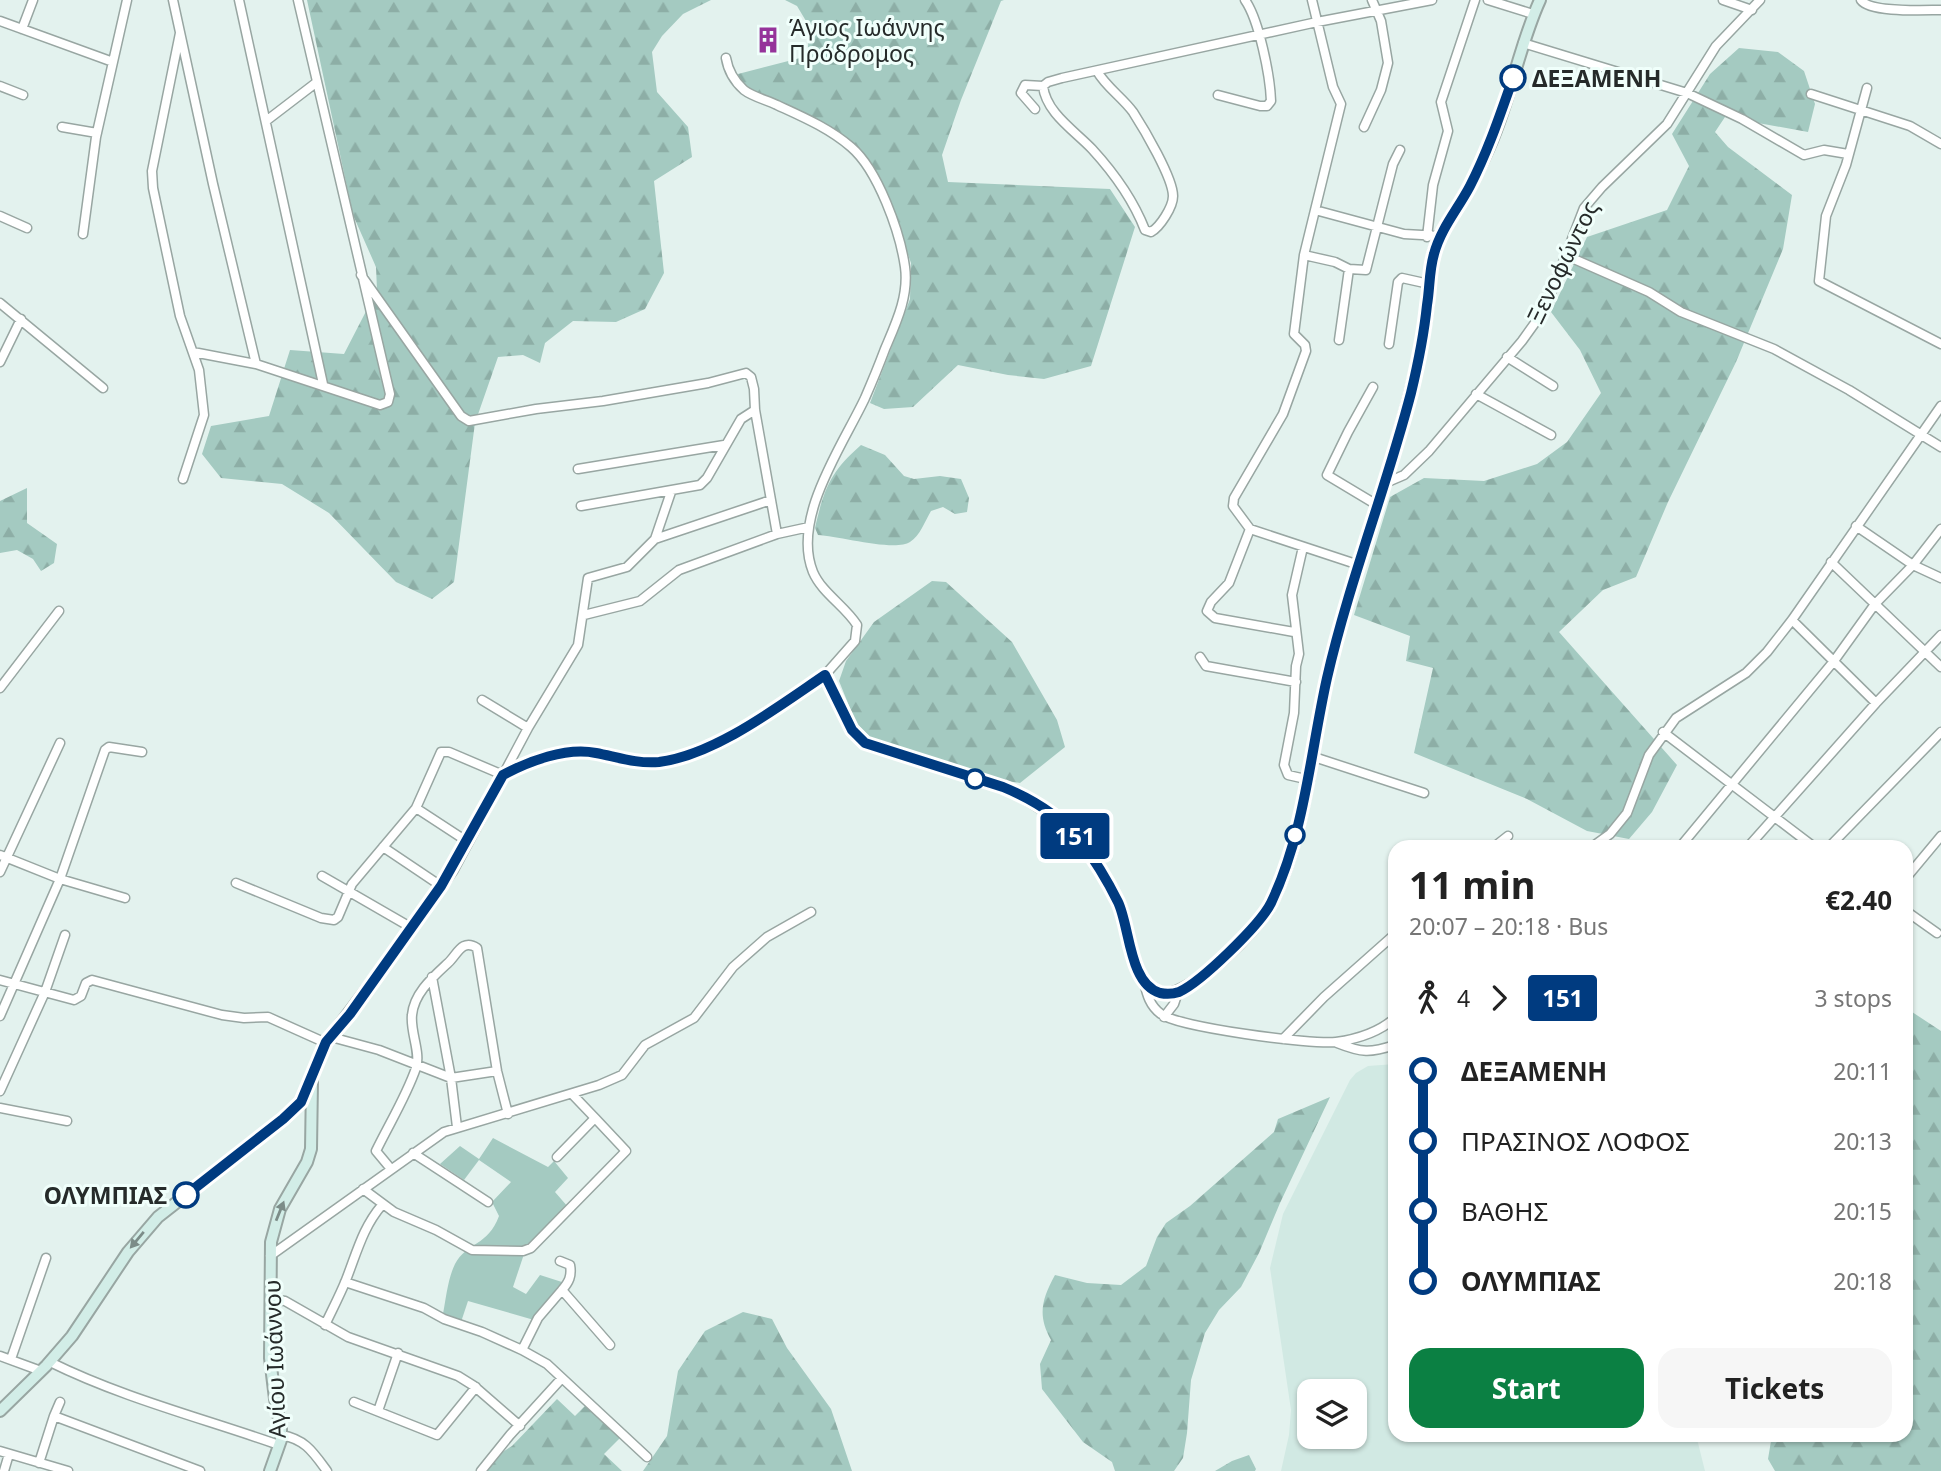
<!DOCTYPE html>
<html lang="en">
<head>
<meta charset="utf-8">
<style>
	:root { --surface:#fff; --page:#f6f6f6; --text:#222; --muted:#767676; --accent:#0b8043 }
	body { margin:0; font-family:"Noto Sans",sans-serif; background:var(--page); color:var(--text); height:100vh; display:flex; flex-direction:column; font-size:26px; white-space:nowrap }
	* { box-sizing:border-box; margin:0 }
	p { font-size:23px; color:var(--muted) }
	.icon { flex:none; width:38px; height:38px; fill:none; stroke:currentColor; stroke-width:2; stroke-linecap:round; stroke-linejoin:round }
	.map { position:relative; flex:1; overflow:hidden }
	.panel { position:absolute; left:1388px; top:840px; width:525px; height:602px; display:flex; flex-direction:column; background:var(--surface); border-radius:21px; box-shadow:0 2px 5px #0004 }
	.panel>* { flex:none }
	.badge { padding:0 14px; border-radius:5px; font-size:24px; line-height:46px }
	.fabs { position:absolute; left:1297px; top:1379px; display:grid; gap:14px }
	.fabs a { display:grid; place-items:center; width:70px; height:70px; border-radius:14px; background:var(--surface); box-shadow:0 2px 5px #0004; font-size:35px }
	.map>.badge { position:absolute; translate:-50% -50%; box-shadow:0 0 0 4px #fff }
	.legs { display:flex; align-items:center; gap:10px; height:77px; padding:0 21px; font-size:23px }
	.legs p { margin-inline-start:auto }
	.headline { display:flex; align-items:center; justify-content:space-between; height:119px; padding:0 21px }
	h1 { font-size:38px; font-weight:700; line-height:52px }
	.button { display:flex; gap:14px; margin-top:auto; padding:14px 21px }
	.button a { flex:1; height:80px; border-radius:21px; background:var(--accent); color:#fff; font-size:28px; font-weight:700; line-height:80px; text-align:center }
	.button a+a { background:var(--page); color:var(--text) }
	ul { padding:0 21px; list-style:none }
	li { display:flex; align-items:center; gap:24px; height:70px; font-size:26px }
	li i { display:grid; place-items:center; width:10px; height:100%; margin:0 9px; background:currentColor }
	li i::after { content:''; width:18px; height:18px; margin:-9px; border:5px solid; border-radius:50%; background:var(--surface) }
	li p { margin-inline-start:auto }
	li:first-child i { background:linear-gradient(#0000 50%,currentColor 0) }
	li:last-child i { background:linear-gradient(currentColor 50%,#0000 0) }
	.map>svg:first-child { display:block }
	.built { fill:#d1e9e3; fill-rule:evenodd }
	.grass { fill:#a4cac1 }
	.forest { fill:url(#forest-firs) }
	.lines { fill:none; stroke-linecap:round; stroke-linejoin:round }
	.street-casing { stroke:#98a6a2; stroke-width:11 }
	.secondary-casing { stroke:#98a6a2; stroke-width:14 }
	.street { stroke:#fff; stroke-width:8 }
	.secondary { stroke:#d2ede7; stroke-width:10 }
	.oneway { fill:#7c8c88 }
	.line-1-casing { stroke:#fff; stroke-width:16 }
	.line-1 { stroke:#003b80; stroke-width:10 }
	.stop-1-dot { fill:#fff; stroke:#003b80; stroke-width:3.5 }
	.labels { text-anchor:middle; dominant-baseline:central; stroke-width:6; stroke-linejoin:round; paint-order:stroke }
	.poi-label { font-size:23px; fill:#262b2a; stroke:#f0fffb; text-anchor:start }
	.stop-label { font-size:23px; font-weight:bold; fill:#262b2a; stroke:#f0fffb; text-anchor:start }
	.street-label { font-size:23px; fill:#262b2a; stroke:#f0fffb }
</style>
</head>
<body>
<div class="map">
<svg width="1941" height="1471" viewBox="0 0 1941 1471">
	<defs>
		<pattern id="forest-firs" width="22" height="20" patternUnits="userSpaceOnUse" patternTransform="scale(1.75)"><rect width="22" height="20" fill="#a4cac1"/><path d="M5 1l3.5 6h-7zM16 11l3.5 6h-7z" fill="#8daea6"/></pattern>
	</defs>
	<rect width="100%" height="100%" fill="#e3f2ee"/>
	<!-- built -->
	<path class="built" d="M1395,1064V1435H1696L1705,1471H1281L1289,1435L1291,1410L1270,1268L1283,1214L1350,1080L1356,1073L1368,1066ZM1309,1391H1354V1437H1309Z"/>
	<!-- grass -->
	<path class="grass" d="M493,1138L548,1167L554,1161L568,1178L555,1192L568,1207L527,1245L513,1287L526,1294L540,1275L565,1283L534,1320L468,1301L461,1322L443,1314C446,1298 448,1278 455,1264C467,1242 488,1246 499,1216L492,1202L511,1182L479,1160L464,1180L440,1164L460,1146L479,1159Z"/>
	<!-- forest -->
	<path class="forest" d="M307,0H711L683,14L662,36L652,52L657,92L688,127L692,157L654,181L664,273L645,309L616,322L573,321L545,343L540,363L523,355L498,357L475,423L454,582L432,599L396,582L329,513L282,484L221,478L202,454L211,426L269,416L290,350L344,354L377,290L376,267L353,215Z
		M785,0H1004L1001,1L961,100L942,155L948,182L1110,189L1135,227L1091,366L1044,379L1008,375L958,365L913,407L884,409L870,403L910,299L911,263L893,212L843,137L740,85L738,74L800,58L808,48L809,26L797,6Z
		M1739,48L1778,52L1804,71L1815,104L1808,132L1725,117L1715,132L1728,147L1792,195L1783,249L1736,362L1668,502L1636,577L1603,590L1559,632L1677,765L1652,812L1629,839L1587,831L1527,799L1414,753L1433,668L1406,661L1410,636L1354,615L1390,497L1424,478L1484,481L1537,464L1567,442L1601,393L1580,350L1551,312L1587,237L1667,210L1689,166L1672,134L1710,74Z
		M861,445L885,455L904,476L914,479L940,476L961,479L969,498L967,512L955,514L943,507L931,511C925,521 920,536 910,542C895,552 839,536 818,535L815,528C824,489 830,472 861,445Z
		M27,488V523L57,544L54,563L41,571L33,559L17,550L0,553V501Z
		M932,581L946,582L1012,642L1057,720L1065,747L1020,783L1001,780L874,741L856,723L839,681L846,661L874,622Z
		M1906,1008L1941,1031V1471H1775L1768,1459L1772,1435H1906Z
		M1330,1097L1280,1203L1259,1253L1241,1287L1219,1310L1205,1333L1191,1380L1187,1433L1183,1458L1174,1471H1115L1112,1462L1083,1442L1042,1389L1040,1364L1051,1340C1037,1315 1042,1299 1055,1275L1087,1283L1121,1285L1146,1266L1157,1237L1166,1223L1190,1206L1274,1132L1278,1119Z
		M743,1312L772,1319L787,1348L831,1409L852,1471H643L667,1436L678,1371L705,1331Z
		M557,1399L575,1416L591,1400L622,1436L604,1454L622,1471H486L498,1455L512,1446Z
		M1249,1455L1256,1469L1255,1471H1215L1232,1461Z"/>
	<g class="lines">
		<!-- street casing -->
		<g class="street-casing">
			<path id="street" d="M173,0L213,184L256,364
				M239,0L323,384
				M1312,0L1333,87L1341,104L1304,255L1294,334L1305,345L1306,351L1283,414L1234,498L1233,506L1250,529L1359,565
				M1488,0L1533,14
				M1723,0L1752,10
				M1861,0C1870,13 1924,10 1941,10
				M0,21L113,62
				M22,29L33,0
				M180,33L152,171L153,188L180,316L199,370L204,415L183,479
				M1523,43L1687,93L1742,119L1804,155L1824,150L1848,154
				M726,58C728,70 734,81 744,90C753,97 767,100 777,105C803,117 829,128 851,147C878,170 900,232 905,267C909,296 896,323 885,349C879,365 872,382 865,398C843,445 791,518 813,572C822,593 845,606 857,625L855,641L825,675
				M0,86L23,95
				M1043,86L1048,82L1062,78L1317,22L1432,0
				M1867,88L1846,165L1826,216L1819,281L1941,344
				M1811,94L1910,126L1941,144
				M1218,95L1260,106H1267L1271,101C1270,75 1259,20 1245,0
				M1035,109L1021,93L1025,85L1043,86C1046,113 1075,131 1092,149C1114,173 1133,199 1145,230L1151,232C1160,227 1173,207 1173,196C1173,178 1144,129 1133,112C1122,97 1106,87 1097,71
				M266,121L317,82
				M62,127L97,133
				M1364,127L1381,90L1388,63L1381,21L1372,0
				M1315,210L1404,234L1440,236
				M0,216L27,228
				M83,234L96,137L127,0
				M1427,237L1433,185L1448,131L1441,102L1475,0
				M1304,255L1335,262L1349,269L1366,270L1393,164L1400,150
				M1565,255L1649,292L1681,312L1774,349L1849,390L1941,447
				M361,275L461,416L469,421L536,409L603,401L708,383L746,373L751,377L754,389L755,410L777,534
				M0,303L103,388
				M1339,340L1349,269
				M1389,344L1398,282L1402,278L1429,284
				M193,352L256,364L380,405L388,402L390,394L298,0
				M1507,357L1553,386
				M0,362L21,319
				M1373,387L1348,432L1327,475L1377,505
				M1476,394L1551,435
				M578,469L724,445
				M1383,484L1404,475L1429,451L1522,341L1545,309L1584,208L1602,187L1667,124L1716,46L1760,0
				M581,506L700,485L707,478L741,419L755,410
				M1856,526L1913,565L1941,578
				M1250,529L1229,583L1211,602L1207,611L1215,618L1294,632
				M655,539L771,500
				M1303,547L1292,595L1299,654L1296,666L1294,713L1284,765L1288,775L1310,780
				M1831,562L1941,667
				M584,615L640,601L679,570L777,534L809,527
				M1200,657L1206,666L1296,682
				M0,688L59,611
				M482,700L528,728
				M1876,703L1941,635
				M1663,732L1814,847
				M1314,757L1424,793
				M416,808L468,842
				M383,847L441,886
				M1494,847L1508,836
				M1592,847L1610,834L1627,813L1649,755L1676,718L1746,673L1767,652L1792,620L1941,406
				M1680,847L1834,661L1875,604L1913,565L1941,529
				M1748,847L1876,703L1792,620
				M1829,847L1941,732
				M0,855L60,879L125,898
				M0,872L60,743
				M322,876L412,928
				M1906,878L1941,836
				M236,883L321,918L334,920L338,917L352,884L416,808L441,752H449L503,775L528,728L578,645L588,578L627,567L655,539L671,492
				M1906,911L1937,933
				M432,977L451,1078L457,1127
				M0,980L74,1000L81,996L86,983L92,980L222,1015L244,1018L268,1017L326,1043
				M1144,982C1147,995 1150,1006 1161,1014C1177,1027 1312,1045 1336,1042C1358,1039 1378,1033 1395,1018
				M0,1016L60,879L105,750L109,747L142,752
				M1164,1017L1174,1004L1178,992
				M331,1037L379,1050L451,1078L497,1071
				M1283,1039L1324,997L1395,934
				M1337,1043C1362,1053 1370,1053 1395,1045
				M0,1091L45,992L65,935
				M572,1094L595,1118
				M0,1108L67,1121
				M413,1153L488,1202
				M391,1169L376,1151C389,1124 406,1097 416,1068C421,1052 410,1032 412,1015C414,993 433,977 448,963C457,955 462,938 477,948L497,1071L508,1114
				M363,1189L394,1212L436,1230L472,1250L523,1251L531,1248L626,1151L595,1118L557,1157
				M270,1256L444,1132L599,1085L622,1075L645,1045L694,1018L733,967L767,937L811,912
				M560,1261L570,1265C572,1276 569,1282 562,1290
				M345,1282L424,1308L444,1319L482,1332L522,1350L547,1364L647,1457
				M270,1299L285,1301L348,1337L458,1376L474,1386L520,1426
				M325,1325C332,1310 340,1295 346,1280C357,1252 363,1227 382,1205
				M522,1350L538,1318L562,1290L610,1345
				M0,1356L41,1371
				M11,1359L46,1258
				M50,1362C123,1398 202,1418 279,1445
				M354,1402L437,1435L476,1387
				M378,1411L398,1353
				M54,1416L60,1402
				M281,1435C305,1439 313,1452 327,1471
				M0,1451L68,1471
				M39,1463L54,1416L200,1471
				M4,1471L9,1454
				M481,1471L510,1435L562,1378"/>
		</g>
		<!-- secondary casing -->
		<g class="secondary-casing">
			<path id="secondary" d="M0,1411L46,1366L72,1336L128,1252L158,1217L283,1119L301,1102L326,1043L382,969L452,870L503,775C529,761 566,747 596,753C617,757 637,764 659,762C715,755 778,706 825,675L852,730L865,743L1003,787C1042,804 1073,828 1096,864C1105,877 1114,892 1120,906C1130,930 1131,990 1163,994C1191,997 1259,928 1271,904C1306,833 1310,753 1327,678C1349,582 1386,490 1410,394C1418,364 1425,332 1428,300C1430,283 1430,268 1434,252C1441,230 1454,212 1466,192C1476,177 1484,159 1491,143C1511,97 1519,46 1540,0
				M270,1471L281,1440V1429L275,1399L270,1358L271,1242L280,1209L307,1162L311,1149L312,1082"/>
		</g>
		<!-- street -->
		<use href="#street" class="street"/>
		<!-- secondary -->
		<use href="#secondary" class="secondary"/>
	</g>
	<!-- one-way arrows -->
	<defs><path id="oneway-solid" d="M-6-.8H1V-3.2L6.5 0L1 3.2V.8H-6Z" transform="scale(1.75)"/></defs>
	<g class="oneway">
		<use href="#oneway-solid" transform="translate(280 1211) rotate(-68)"/>
		<use href="#oneway-solid" transform="translate(137 1240) rotate(130)"/>
	</g>
	<g class="lines">
		<!-- line-1 casing -->
		<g class="line-1-casing">
			<path id="line-1" d="M186,1195L283,1119L301,1102L326,1042L350,1014L441,886L503,775C529,761 566,747 596,753C617,757 637,764 659,762C715,755 779,706 825,675L852,730L865,743L1003,787C1032,799 1061,816 1081,842C1095,860 1108,882 1118,902C1130,927 1129,984 1160,993C1165,994 1173,994 1179,992C1201,982 1260,925 1271,903C1305,832 1310,754 1327,678C1349,582 1386,489 1411,393C1418,364 1424,334 1427,305C1430,287 1429,271 1434,254C1441,228 1458,209 1470,186C1488,151 1500,115 1513,78"/>
		</g>
		<!-- line-1 -->
		<use href="#line-1" class="line-1"/>
	</g>
	<!-- icons -->
	<defs>
		<g id="building-bare" transform="scale(2.1)"><path d="M-4-6H4V6H1V3H-1V6H-4ZM-2.5-4.3h1.7v1.8h-1.7ZM.8-4.3h1.7v1.8H.8ZM-2.5-1h1.7V.8h-1.7ZM.8-1h1.7V.8H.8Z" fill="#95339a" stroke="#f0fffb" stroke-width="2.5" paint-order="stroke"/></g>
	</defs>
	<g fill-rule="evenodd">
		<use href="#building-bare" x="768" y="40"/>
	</g>
	<!-- markers -->
	<g class="stop-1-dot">
		<circle cx="1513" cy="78" r="12"/>
		<circle cx="975" cy="779" r="9"/>
		<circle cx="1295" cy="835" r="9"/>
		<circle cx="186" cy="1195" r="12"/>
	</g>
	<g class="labels">
		<!-- poi labels -->
		<g class="poi-label">
			<text x="789" y="27">Άγιος Ιωάννης<tspan x="789" dy="26">Πρόδρομος</tspan></text>
		</g>
		<!-- stop labels -->
		<g class="stop-label">
			<text x="1532" y="78">ΔΕΞΑΜΕΝΗ</text>
			<text x="167" y="1195" text-anchor="end">ΟΛΥΜΠΙΑΣ</text>
		</g>
		<!-- street labels -->
		<g class="street-label">
			<text transform="translate(1562 262) rotate(-64)">Ξενοφώντος</text>
			<text transform="translate(274 1359) rotate(-92)">Αγίου Ιωάννου</text>
		</g>
	</g>
</svg>
<div class="fabs">
<a><svg class="icon" aria-label="layers" viewBox="0 0 24 24"><path d="M12 4l9 5-9 5-9-5zM3 14l9 5 9-5"/></svg></a>
</div>
<b class="badge" style="left:1075px;top:836px;background:#003b80;color:#fff">151</b>
<section class="panel">
<div class="headline"><div><h1>11 min</h1><p>20:07 – 20:18 · Bus</p></div><b>€2.40</b></div>
<div class="legs"><svg class="icon" aria-label="walk" viewBox="0 0 24 24"><circle cx="13" cy="4" r="2"/><path d="M13 8l-2 6 4 7M11 14l-3 7M7 12l3-4h3l4 4"/></svg>4<svg class="icon" aria-label="forward" viewBox="0 0 24 24"><path d="M9 5l7 7-7 7"/></svg><b class="badge" style="background:#003b80;color:#fff">151</b><p>3 stops</p></div>
<ul>
<li><i style="color:#003b80"></i><b>ΔΕΞΑΜΕΝΗ</b><p>20:11</p></li>
<li><i style="color:#003b80"></i><span>ΠΡΑΣΙΝΟΣ ΛΟΦΟΣ</span><p>20:13</p></li>
<li><i style="color:#003b80"></i><span>ΒΑΘΗΣ</span><p>20:15</p></li>
<li><i style="color:#003b80"></i><b>ΟΛΥΜΠΙΑΣ</b><p>20:18</p></li>
</ul>
<div class="button"><a>Start</a><a>Tickets</a></div>
</section>
</div>
</body>
</html>
